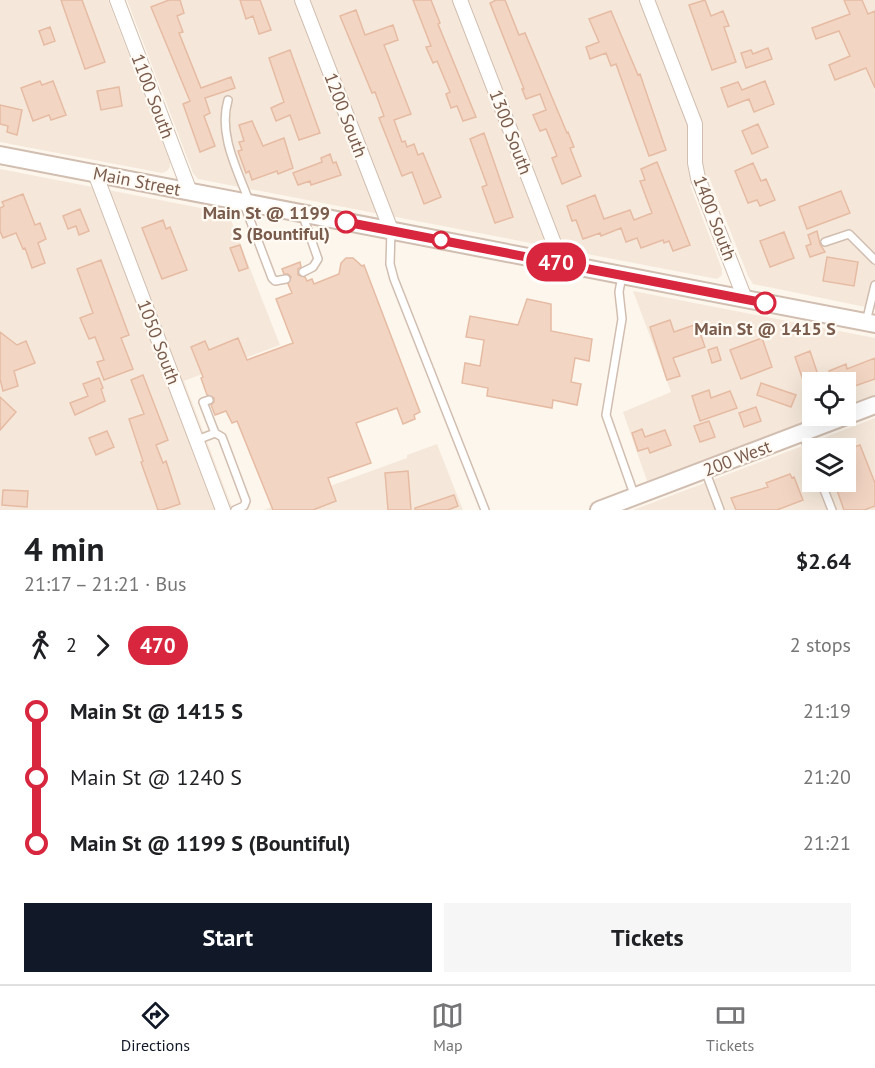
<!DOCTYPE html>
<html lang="en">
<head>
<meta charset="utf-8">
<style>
	:root { --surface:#fff; --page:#f6f6f6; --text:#202124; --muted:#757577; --line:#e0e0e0; --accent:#111827 }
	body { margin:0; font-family:"PT Sans",sans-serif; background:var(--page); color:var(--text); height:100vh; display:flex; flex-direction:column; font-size:22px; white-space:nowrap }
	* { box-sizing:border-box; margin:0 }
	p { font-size:20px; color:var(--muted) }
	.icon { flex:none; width:33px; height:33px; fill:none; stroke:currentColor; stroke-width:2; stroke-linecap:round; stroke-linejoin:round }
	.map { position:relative; height:510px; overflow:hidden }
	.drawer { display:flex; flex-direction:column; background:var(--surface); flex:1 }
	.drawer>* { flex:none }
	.badge { padding:0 12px; border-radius:20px; font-size:21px; line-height:39px }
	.buttons { position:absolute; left:802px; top:372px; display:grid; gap:12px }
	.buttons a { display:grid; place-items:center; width:54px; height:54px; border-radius:0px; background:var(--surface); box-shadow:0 6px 24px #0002; font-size:30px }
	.map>.badge { position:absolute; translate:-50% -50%; box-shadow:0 0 0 3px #fff }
	.legs { display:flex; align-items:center; gap:9px; height:66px; padding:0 24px; font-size:20px }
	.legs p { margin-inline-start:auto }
	.headline { display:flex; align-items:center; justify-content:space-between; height:102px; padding:0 24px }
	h1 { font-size:33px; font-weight:700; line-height:45px }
	.primary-button { display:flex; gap:12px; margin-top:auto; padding:12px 24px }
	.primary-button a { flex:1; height:69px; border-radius:0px; background:var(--accent); color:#fff; font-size:24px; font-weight:700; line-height:69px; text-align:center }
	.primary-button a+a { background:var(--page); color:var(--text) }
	ul { padding:0 24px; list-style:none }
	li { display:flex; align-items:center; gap:21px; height:66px; font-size:22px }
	li i { display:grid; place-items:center; width:9px; height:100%; margin:0 8px; background:currentColor }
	li i::after { content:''; width:15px; height:15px; margin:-8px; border:4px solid; border-radius:50%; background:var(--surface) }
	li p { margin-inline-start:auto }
	li:first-child i { background:linear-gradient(#0000 50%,currentColor 0) }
	li:last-child i { background:linear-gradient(currentColor 50%,#0000 0) }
	.dock { display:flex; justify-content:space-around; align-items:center; height:84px; border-top:2px solid var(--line); background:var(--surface); font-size:16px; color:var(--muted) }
	.dock a { display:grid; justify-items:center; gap:3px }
	.dock .active { color:var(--accent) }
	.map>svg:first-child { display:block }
	.residential { fill:#f5e8da; fill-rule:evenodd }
	.building { fill:#f3d5c3; stroke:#e6bba3; stroke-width:1.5 }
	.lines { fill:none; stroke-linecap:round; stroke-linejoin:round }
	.service-casing { stroke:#d1beb0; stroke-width:10 }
	.minor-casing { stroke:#d1beb0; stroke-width:16 }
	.tertiary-casing { stroke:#d1beb0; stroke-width:20 }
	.service { stroke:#fff; stroke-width:7 }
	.minor { stroke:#fff; stroke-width:14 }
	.tertiary { stroke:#fff; stroke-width:16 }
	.line-1-casing { stroke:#fff; stroke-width:14 }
	.line-1 { stroke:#d7263d; stroke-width:9 }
	.stop-1-dot { fill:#fff; stroke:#d7263d; stroke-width:3 }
	.labels { text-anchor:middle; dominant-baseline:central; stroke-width:4.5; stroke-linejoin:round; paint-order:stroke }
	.street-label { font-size:18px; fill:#7a5c4d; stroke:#fffaf3 }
	.stop-label { font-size:18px; font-weight:bold; fill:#7a5c4d; stroke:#fffaf3; text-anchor:end }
</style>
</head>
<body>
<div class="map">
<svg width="875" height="510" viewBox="0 0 875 510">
	<rect width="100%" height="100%" fill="#fdf6ec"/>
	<!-- residential -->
	<path class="residential" d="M0,0H108L170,162V167L167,171L162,173L0,142Z
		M127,0H875V309L753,284L748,276L709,177L690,185L722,269V275L717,279L198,179L193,173Z
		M0,169L232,214L231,220L280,345L184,381L233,510H0Z
		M633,291L875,338V395L846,406V382H813V416H820L647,481L623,412L671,392Z
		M875,418V510H633L797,448ZM813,448H846V482H813Z
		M437,444L463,510H264L407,458V455Z"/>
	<!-- building -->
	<path class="building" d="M61,0H82L105,62L85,69Z
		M169,0H180L184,13L177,16L183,32L179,33L201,88L231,77L235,88L205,98L210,113L204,116L215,146L200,152L183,104L190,101L151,7Z
		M240,0H260L271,30L259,34L253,16L246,19Z
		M413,0H431L440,23L438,24L476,117L463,121L457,106L451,108L446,94L450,92L437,61L433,63L426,47L431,46Z
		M496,0H505L519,35L525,33L567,133L568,132L574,147L570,148L581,176L562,184L552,158L557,156L546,129L540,131L533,115L546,110L540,94L526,99L522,89H524L490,3Z
		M705,0L711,16L723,11L729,26L724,27L736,62L712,70L689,5Z
		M844,0H862L868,14L875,11V88L866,68L835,80L829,65L850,56L839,31L816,39L812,28L850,14Z
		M356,10L365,35L393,25L398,40L384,45L411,114L394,120L402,142L405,141L407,147L414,144L418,155L423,153L441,197L424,204L412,172L402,176L379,118L384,116L375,92L372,93L340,16Z
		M611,11L638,75L640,74L666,150L649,156L616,64L611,66L606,53L590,59L586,47L599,42L589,19Z
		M50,27L55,41L44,45L39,31Z
		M768,48L772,59L746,68L741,53L751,50L753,54Z
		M290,50L320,133L299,140L290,115L276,121L271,108L284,102L269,58Z
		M40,81L42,85L53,81L66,115L51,120L49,115L33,121L21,88Z
		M765,81L774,104L754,112L749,99L728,107L721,88L738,82L742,90Z
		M119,87L122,106L101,110L97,91Z
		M0,105L22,110L17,135L7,132L8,126L0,124Z
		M252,121L263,146L284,138L293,168L278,174L277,171L252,180L249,171L246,173L238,151L242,150L239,142L244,141L239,125Z
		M758,124L768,147L752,154L742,131Z
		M484,133L513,217L495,223L482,187L487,185L470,139Z
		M330,154L333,163L336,162L341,175L311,185L310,181L298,185L293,173L322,162L321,158Z
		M657,162L690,245L673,251L669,241L664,243L663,240L641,248L637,238L626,242L621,228L601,236L600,233L583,239L576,220L572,221L567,206L595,195L604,219L630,210L634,220L652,213L640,181L645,180L641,169Z
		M753,163L761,181L766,179L775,200L760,206L757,200L748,203L735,171Z
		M841,191L850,213L807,229L799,207Z
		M23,194L35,225L40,223L46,239L38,243L45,263L32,268L25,248L23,249L16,233L3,238L0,231V208L4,206L2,202Z
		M80,209L89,231L79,235L76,226L68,229L63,216Z
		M163,220L166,229L170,227L187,270L162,279L142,228Z
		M817,231L820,244L825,252L810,257L806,246L811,244L808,235Z
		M784,232L794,258L770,267L760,241Z
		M240,245L248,268L239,271L230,248Z
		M827,257L858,262L854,286L823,281Z
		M346,258H353L362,266L364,265L420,412L414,415L415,419L403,424L397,408L356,423L371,463L328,478L336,501L313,510H273L237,421L232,423L226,411L215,415L211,405L214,402V398L207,395L201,378L203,377L191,347L205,341L209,350L238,338L247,360L293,343L276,299L292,293L288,284L291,277L288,274H284L282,269L300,262L301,267L298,269V275L305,277L307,281L312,279L314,284L339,274L341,263Z
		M101,260L129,335L121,338L133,369L104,380L97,362L104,360L95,337L89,339L80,318L93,313L77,269Z
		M527,299L551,304V331L592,339L589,361L575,358L571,382L581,384L577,405L553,400L552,408L487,396L488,388L462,383L465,363L480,366L484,340L466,337L470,316L518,325Z
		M670,320L674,332L697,324L705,347L673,358L680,376L667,380L650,327Z
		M0,332L17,345L26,341L35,363L14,371L18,386L3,391L0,379Z
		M762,338L772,367L741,379L730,350Z
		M717,347L721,360L712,363L708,350Z
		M810,351L818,375L803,380L795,357Z
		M875,358V379L852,387L851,386L846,388V382H833L829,371L846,364L847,369Z
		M143,375L168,440L156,445L163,463L166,461L180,504L162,510H158L141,462L143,461L129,419L144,414L131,380Z
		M99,378L103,388L101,389L105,401L75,415L70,403L88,396L83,384Z
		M761,383L796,395L791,407L757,395Z
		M709,390L711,398L730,391L737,408L700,421L692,396Z
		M0,397L16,412L0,430Z
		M756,407L761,421L744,427L739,413Z
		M709,421L715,437L700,442L694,426Z
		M642,429L645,437L665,430L671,445L650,453L648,448L638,451L632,433Z
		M107,431L114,447L96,455L89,438Z
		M860,445L875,483V506L864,510H844L834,482H846V450Z
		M408,471L411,510H388L385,473Z
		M790,474L792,478L794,477L803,500L777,510H736L731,498L768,487L766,483Z
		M3,490L28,491L27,507L2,505Z
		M454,495L458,506L448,510H415V508Z"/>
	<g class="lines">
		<!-- service casing -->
		<g class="service-casing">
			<path id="service" d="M228,100C218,134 237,169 249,201
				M244,204L272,278L275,281L286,279
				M303,216L318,259L313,267L303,272
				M391,230L390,264L394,279L485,510
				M825,242L849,234L875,260
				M622,275L619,292L622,319L606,415L635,497
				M866,322L875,285
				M209,400L203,402L215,433
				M802,433L813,460
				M197,440L215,433L222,437L246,501L244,506L235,510
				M705,470L720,510
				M821,482L832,510"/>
		</g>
		<!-- minor casing -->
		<g class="minor-casing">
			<path id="minor" d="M117,0L190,192
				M302,0L391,230
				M460,0L562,264
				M647,0L695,124V163L698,178L745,299
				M95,173L223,510"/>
		</g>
		<!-- tertiary casing -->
		<g class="tertiary-casing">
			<path id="tertiary" d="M0,155L875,324
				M599,510L875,405"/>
		</g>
		<!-- service -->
		<use href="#service" class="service"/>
		<!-- minor -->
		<use href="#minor" class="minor"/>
		<!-- tertiary -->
		<use href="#tertiary" class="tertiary"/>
	</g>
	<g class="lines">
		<!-- line-1 casing -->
		<g class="line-1-casing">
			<path id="line-1" d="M346,222L765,303"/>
		</g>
		<!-- line-1 -->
		<use href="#line-1" class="line-1"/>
	</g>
	<!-- markers -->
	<g class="stop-1-dot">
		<circle cx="346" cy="222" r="10"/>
		<circle cx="441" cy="240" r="8"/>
		<circle cx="765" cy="303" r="10"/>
	</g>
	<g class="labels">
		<!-- street labels -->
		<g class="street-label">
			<text transform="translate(153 96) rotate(69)">1100 South</text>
			<text transform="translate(346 115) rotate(69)">1200 South</text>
			<text transform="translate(511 132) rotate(69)">1300 South</text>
			<text transform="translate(137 181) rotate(11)">Main Street</text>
			<text transform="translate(715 218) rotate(69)">1400 South</text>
			<text transform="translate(159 342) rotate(69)">1050 South</text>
			<text transform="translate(737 458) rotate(-21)">200 West</text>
		</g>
		<!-- stop labels -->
		<g class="stop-label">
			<text x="330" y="212">Main St @ 1199<tspan x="330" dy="21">S (Bountiful)</tspan></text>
			<text x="765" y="328" text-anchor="middle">Main St @ 1415 S</text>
		</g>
	</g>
</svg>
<div class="buttons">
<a><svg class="icon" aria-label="locate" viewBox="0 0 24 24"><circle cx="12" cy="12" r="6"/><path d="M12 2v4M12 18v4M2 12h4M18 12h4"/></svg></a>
<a><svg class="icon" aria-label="layers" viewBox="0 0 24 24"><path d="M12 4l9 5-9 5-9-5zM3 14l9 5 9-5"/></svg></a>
</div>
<b class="badge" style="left:556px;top:262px;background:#d7263d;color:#fff">470</b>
</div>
<section class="drawer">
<div class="headline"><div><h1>4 min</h1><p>21:17 – 21:21 · Bus</p></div><b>$2.64</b></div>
<div class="legs"><svg class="icon" aria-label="walk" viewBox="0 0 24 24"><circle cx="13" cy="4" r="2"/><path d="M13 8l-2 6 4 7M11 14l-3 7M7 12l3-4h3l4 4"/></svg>2<svg class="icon" aria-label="forward" viewBox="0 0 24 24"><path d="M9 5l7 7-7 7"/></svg><b class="badge" style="background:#d7263d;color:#fff">470</b><p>2 stops</p></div>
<ul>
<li><i style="color:#d7263d"></i><b>Main St @ 1415 S</b><p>21:19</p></li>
<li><i style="color:#d7263d"></i><span>Main St @ 1240 S</span><p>21:20</p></li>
<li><i style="color:#d7263d"></i><b>Main St @ 1199 S (Bountiful)</b><p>21:21</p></li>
</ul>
<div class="primary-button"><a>Start</a><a>Tickets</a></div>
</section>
<nav class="dock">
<a class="active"><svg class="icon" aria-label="directions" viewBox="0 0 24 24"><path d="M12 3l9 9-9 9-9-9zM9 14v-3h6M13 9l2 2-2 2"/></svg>Directions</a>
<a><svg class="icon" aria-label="map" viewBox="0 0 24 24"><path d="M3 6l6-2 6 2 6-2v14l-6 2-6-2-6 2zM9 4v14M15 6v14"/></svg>Map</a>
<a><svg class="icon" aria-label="tickets" viewBox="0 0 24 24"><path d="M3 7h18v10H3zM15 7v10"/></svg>Tickets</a>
</nav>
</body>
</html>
